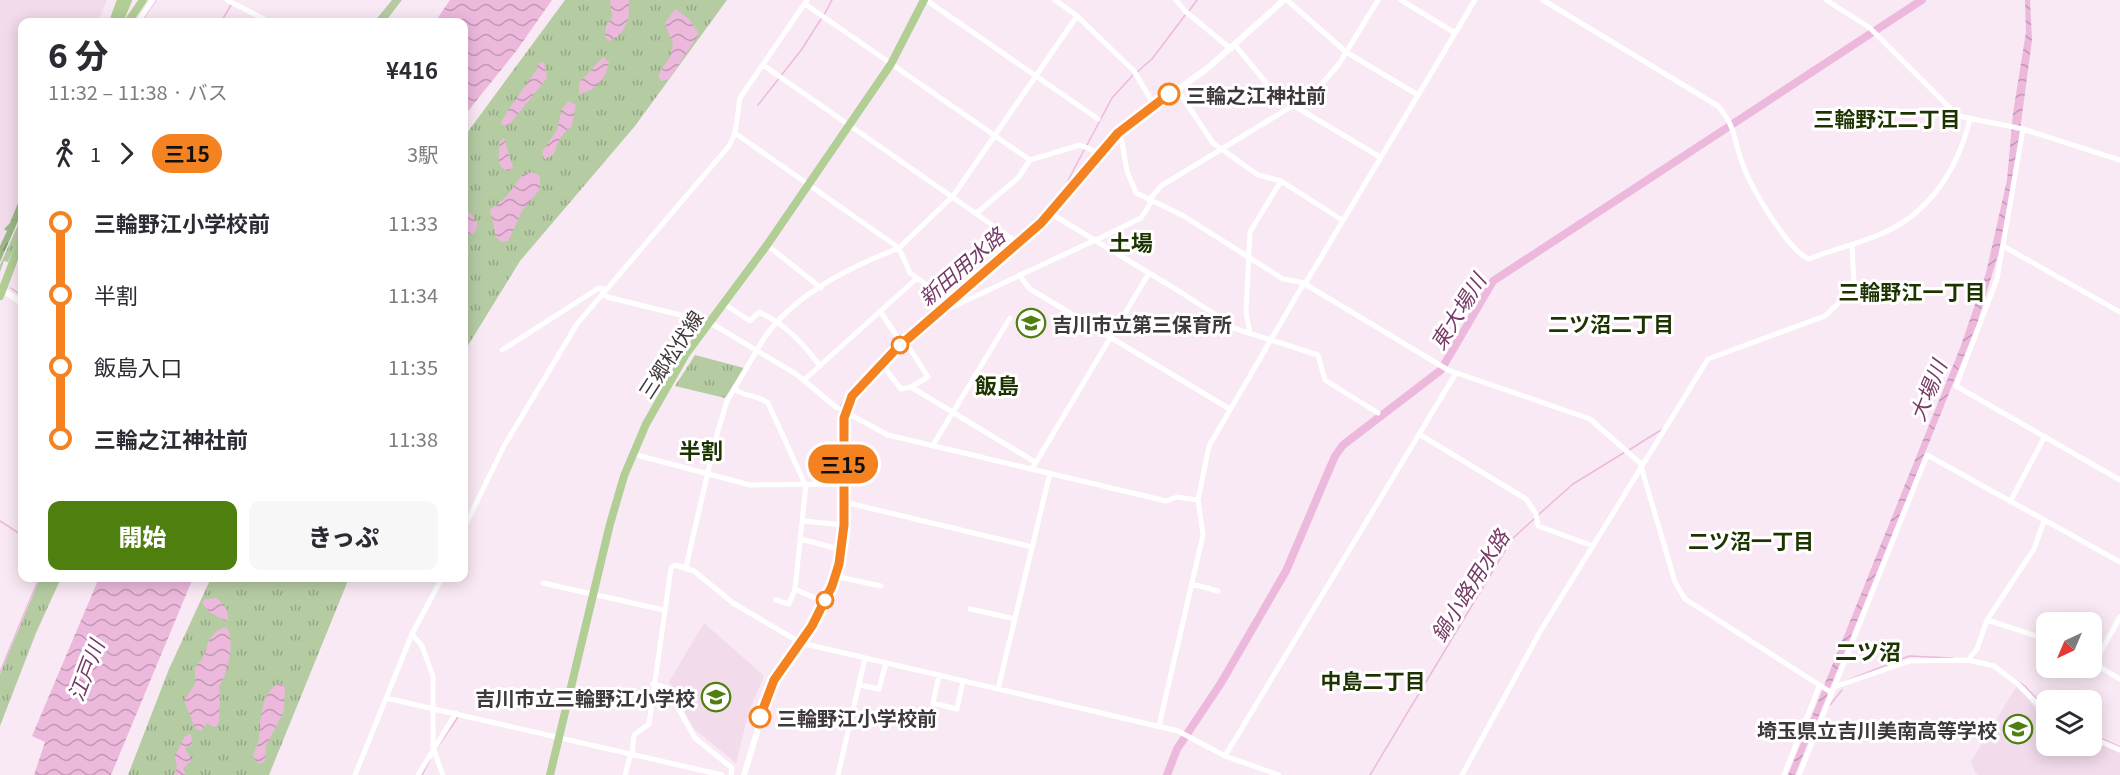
<!DOCTYPE html>
<html lang="ja">
<head>
<meta charset="utf-8">
<style>
	:root { --surface:#fff; --page:#f7f7f7; --text:#2b2b33; --muted:#7c7c81; --accent:#4f7f0f }
	body { margin:0; font-family:Georgia,"Noto Sans JP",serif; background:var(--page); color:var(--text); height:100vh; display:flex; flex-direction:column; font-size:22px; white-space:nowrap }
	* { box-sizing:border-box; margin:0 }
	p { font-size:20px; color:var(--muted) }
	.icon { flex:none; width:33px; height:33px; fill:none; stroke:currentColor; stroke-width:2; stroke-linecap:round; stroke-linejoin:round }
	.map { position:relative; flex:1; overflow:hidden }
	.sheet { position:absolute; left:18px; top:18px; width:450px; height:564px; display:flex; flex-direction:column; background:var(--surface); border-radius:12px; box-shadow:0 3px 15px #0003 }
	.sheet>* { flex:none }
	.badge { padding:0 12px; border-radius:20px; font-size:21px; line-height:39px }
	.needle { width:39px; rotate:224deg }
	.controls { position:absolute; left:2036px; top:612px; display:grid; gap:12px }
	.controls a { display:grid; place-items:center; width:66px; height:66px; border-radius:12px; background:var(--surface); box-shadow:0 3px 15px #0003; font-size:30px }
	.map>.badge { position:absolute; translate:-50% -50%; box-shadow:0 0 0 3px #fff }
	.legs { display:flex; align-items:center; gap:9px; height:66px; padding:0 30px; font-size:20px }
	.legs p { margin-inline-start:auto }
	.overview { display:flex; align-items:center; justify-content:space-between; height:102px; padding:0 30px }
	h1 { font-size:33px; font-weight:800; line-height:45px }
	.action { display:flex; gap:12px; margin-top:auto; padding:12px 30px }
	.action a { flex:1; height:69px; border-radius:12px; background:var(--accent); color:#fff; font-size:24px; font-weight:800; line-height:69px; text-align:center }
	.action a+a { background:var(--page); color:var(--text) }
	ul { padding:0 30px; list-style:none }
	li { display:flex; align-items:center; gap:21px; height:72px; font-size:22px }
	li i { display:grid; place-items:center; width:9px; height:100%; margin:0 8px; background:currentColor }
	li i::after { content:''; width:15px; height:15px; margin:-8px; border:4px solid; border-radius:50%; background:var(--surface) }
	li p { margin-inline-start:auto }
	li:first-child i { background:linear-gradient(#0000 50%,currentColor 0) }
	li:last-child i { background:linear-gradient(currentColor 50%,#0000 0) }
	.map>svg:first-child { display:block }
	.built { fill:#f2dbeb }
	.grass { fill:url(#grass-tufts) }
	.forest { fill:url(#forest-firs) }
	.water { fill:url(#water-waves) }
	.lines { fill:none; stroke-linecap:round; stroke-linejoin:round }
	.stream { stroke:#ecb9dd; stroke-width:1.5 }
	.river { stroke:#ecb9dd; stroke-width:8 }
	.minor { stroke:#fff; stroke-width:5 }
	.tertiary { stroke:#fff; stroke-width:6 }
	.primary { stroke:#b1ce95; stroke-width:8 }
	.line-1-casing { stroke:#fff; stroke-width:14 }
	.line-1 { stroke:#f58220; stroke-width:9 }
	.stop-1-dot { fill:#fff; stroke:#f58220; stroke-width:3 }
	.labels { text-anchor:middle; dominant-baseline:central; stroke-width:6; stroke-linejoin:round; paint-order:stroke }
	.stop-label { font-size:20px; font-weight:bold; fill:#3f383d; stroke:#fff; text-anchor:start }
	.poi-label { font-size:20px; font-weight:bold; fill:#3f383d; stroke:#fff; text-anchor:end }
	.street-label { font-size:20px; fill:#3f383d; stroke:#fff }
	.neighbourhood-label { font-size:21px; font-weight:bold; fill:#1d3401; stroke:#fff }
	.water-label { font-size:21px; font-style:italic; fill:#753966; stroke:#fff }
	.quarter-label { font-size:22px; font-weight:bold; fill:#1d3401; stroke:#fff }
</style>
</head>
<body>
<div class="map">
<svg width="2120" height="775" viewBox="0 0 2120 775">
	<defs>
		<pattern id="grass-tufts" width="24" height="20" patternUnits="userSpaceOnUse" patternTransform="scale(1.5)"><rect width="24" height="20" fill="#b5cca3"/><path d="M3 7l-1-3M5 7V3M7 7l1-3M15 17l-1-3M17 17v-4M19 17l1-3" fill="none" stroke="#95a786"/></pattern>
		<pattern id="forest-firs" width="22" height="20" patternUnits="userSpaceOnUse" patternTransform="scale(1.5)"><rect width="22" height="20" fill="#9cb786"/><path d="M5 1l3.5 6h-7zM16 11l3.5 6h-7z" fill="#81966f"/></pattern>
		<pattern id="water-waves" width="16" height="10" patternUnits="userSpaceOnUse" patternTransform="scale(1.5)"><rect width="16" height="10" fill="#ecb9dd"/><path d="M0 5q4-4 8 0t8 0" fill="none" stroke="#c197b4"/></pattern>
	</defs>
	<rect width="100%" height="100%" fill="#f9e9f4"/>
	<!-- built -->
	<path class="built" d="M0,0H107L98,22H22V212L0,262Z
		M704,623L764,676L749,711L736,763L694,729L669,682Z
		M2016,687L2028,698L2036,711L2046,718V746H2091V740L2120,753V775H1978L1975,773L1971,762Z"/>
	<!-- grass -->
	<path class="grass" d="M392,0H402L385,22H374Z
		M565,0H727L635,126L520,261L464,352V137Z
		M22,216V229L8,262L4,261L0,272V265Z
		M695,355L744,368L725,398L675,386Z
		M40,578H61L36,633L0,726V674Z
		M211,578H349L269,775H128L169,669Z"/>
	<!-- forest -->
	<path class="forest" d="M22,193V212L0,262V246L7,231L4,229L10,223Z"/>
	<!-- water -->
	<path class="water" d="M450,0H552L517,50L464,116V22H435Z
		M610,0H629C630,17 627,34 609,41L605,37L606,27L612,17Z
		M2025,0H2030L2032,40L2010,206L1999,252L1977,324L1795,775H1788L1960,348L1986,273L2007,180L2013,113L2026,32Z
		M675,9L688,18L699,34L669,79L661,81L658,75L670,57L673,45L665,23Z
		M603,57L609,62C606,79 596,91 579,94V83Z
		M544,62L547,78L509,125L504,126L501,123C502,118 532,76 538,68L537,64Z
		M568,101L576,105L572,125L560,138L553,155L544,159L542,152L557,130L562,109Z
		M504,138L513,168L507,171C495,165 499,153 500,141Z
		M533,172L540,176V189L522,211L508,241L502,242L496,237L490,210L507,196L522,175Z
		M464,211L471,214L478,225L474,233L464,237Z
		M99,578H193L111,775H34L45,742L32,736Z
		M217,598L227,610L228,622L209,612L202,603L205,599Z
		M226,627C236,639 228,674 219,686C221,700 219,708 219,722L215,728L207,723L201,731L195,728L184,700L195,684V666C211,657 201,634 226,627Z
		M280,683L285,688L284,711L266,746L265,761L259,764L253,756C254,750 259,744 259,738C261,720 260,691 280,683Z
		M191,734L192,744L185,749L192,760L183,768L186,775H174L177,766L174,755C182,749 179,737 191,734Z"/>
	<g class="lines">
		<!-- stream -->
		<path class="stream" d="M1189,11L1197,0
			M824,15L832,0
			M141,22L156,0
			M221,22L231,5
			M1137,72L1152,59L1186,14
			M758,105L802,49L821,19
			M1087,145L1112,98L1133,75
			M11,288L22,296
			M945,301L1045,212L1061,194L1084,150
			M902,339L941,304
			M840,407L850,389L898,342
			M839,411V481
			M1629,450L1661,430
			M839,486L840,523
			M1537,516L1573,484L1625,452
			M0,521L22,535
			M839,541L840,528
			M822,598L837,558
			M1991,663L2025,686L2042,705
			M0,672L39,578
			M1846,681L1909,656L1953,658
			M769,685L776,669L796,644
			M1830,705L1842,690
			M760,708L766,692
			M2096,736L2120,747
			M437,748L458,717
			M422,775L430,760
			M1370,775L1512,539L1534,519"/>
		<!-- river -->
		<path class="river" d="M1167,775L1177,749L1221,683L1286,571L1335,456L1343,445L1441,370L1493,281L1922,0"/>
		<!-- minor -->
		<path class="minor" d="M227,0L270,22
			M926,0L1098,119
			M1055,0L1077,16L1134,71L1154,105
			M1176,0L1185,11L1231,49
			M1287,0L1346,52L1418,95
			M1401,0L1455,33
			M1475,0L1305,284L1448,370L1590,419L1640,463L1675,582L1685,599L1832,693
			M1543,0L1718,106C1737,128 1733,140 1743,165C1751,187 1788,251 1809,259C1833,249 1859,244 1883,233C1931,212 1958,168 1970,119
			M1826,0L1870,28L1958,116L2023,129L2120,160
			M805,4L1030,160
			M138,22L153,0
			M1235,45L1276,95L1380,157
			M763,65L1018,243
			M1177,89L1213,143L1258,175L1281,181L1342,220
			M2023,129L1997,279L1956,386L2120,480
			M735,133L899,248C847,268 784,299 757,350
			M1118,133L1121,137L1127,171L1136,193L1182,215L1283,279L1305,283
			M1149,200L1161,186L1315,92L1339,64L1378,0
			M978,212L1018,178L1030,160L1080,145L1099,153
			M1050,213L1182,293L1219,317L1224,325L1318,355L1325,380L1378,413
			M1094,241L1141,218L1152,201
			M767,245L821,288
			M2003,246L2120,312
			M1019,275L1030,289L1228,408
			M602,293L607,297L709,322L796,374L836,407L888,435L1166,501L1177,497L1198,500
			M723,303L750,321L759,312C785,324 803,343 820,366
			M946,306L927,285L910,273L899,248L953,196L1077,16
			M942,309H948L1093,241
			M880,311L902,344
			M1250,333L1246,312L1250,232L1281,181
			M905,341L928,377L911,387L1035,462
			M502,350L599,288L606,289
			M881,363L901,389L911,387
			M804,380L916,279
			M735,389C744,397 759,395 768,403L805,484
			M1419,434L1526,499L1536,514L1538,526L1593,546
			M933,445L1010,318
			M633,454L750,485L843,484
			M1032,469L1149,273
			M844,502L1032,547
			M2010,502L2045,436
			M803,521L844,525
			M2044,521L2034,549L1987,620L2046,639
			M464,528L504,446L577,324L729,146L735,133L740,98L807,0
			M801,539L842,550
			M686,567L715,441L727,401L757,350
			M835,576L881,586
			M543,583L664,610
			M1192,584L1218,591
			M795,589L824,602
			M776,600L789,604L795,589L806,484
			M970,609L1015,619
			M412,634L422,646L433,676V748L443,775
			M1968,660L1977,649L1987,620
			M2093,663L2120,679
			M2094,664L2120,617
			M939,675L933,703L957,709L963,681
			M653,684L667,688L695,738L732,768L731,775
			M859,685L879,689L886,663
			M1834,687L1910,661L1968,660L1994,666L2018,684L2046,713
			M998,689L1050,473
			M386,698L722,775
			M1159,726L1203,535L1198,500L1209,446L1304,283
			M2091,737L2120,750
			M632,754L634,735L649,724L671,568L675,565L694,571L733,603L801,643L1178,731L1225,756L1279,775
			M1225,756L1456,373
			M355,775L412,634L442,578
			M418,775L456,713
			M625,775L631,753
			M838,775L865,658
			M1462,775L1541,630L1708,359L1825,316L1850,292L1854,284L1852,244
			M1784,775L1819,687
			M1799,775L1927,455L2120,562"/>
		<!-- tertiary -->
		<path class="tertiary" d="M0,288L22,303
			M744,775L770,689L812,626L832,586L839,564L844,525V418L855,391L895,349L1041,223L1118,133L1209,67L1284,0"/>
		<!-- primary -->
		<path class="primary" d="M113,22L121,0
			M119,22L128,0
			M128,22L143,0
			M0,296L22,238
			M550,775L610,524L624,476L646,424L686,354L767,245L891,64L924,0"/>
	</g>
	<g class="lines">
		<!-- line-1 casing -->
		<g class="line-1-casing">
			<path id="line-1" d="M760,717L774,680L812,626L832,586L839,564L844,525V418L852,396L896,349L1041,223L1118,133L1169,94"/>
		</g>
		<!-- line-1 -->
		<use href="#line-1" class="line-1"/>
	</g>
	<!-- icons -->
	<defs>
		<g id="school-ring" transform="scale(1.5)"><circle r="9.5" fill="#fff" stroke="#4f7f0f" stroke-width="1.5"/><path d="M0-5L7-2L0 1L-7-2ZM-4 1L0 2.5L4 1V4Q0 6-4 4Z" fill="#4f7f0f"/></g>
	</defs>
	<g fill-rule="evenodd">
		<use href="#school-ring" x="1031" y="323"/>
		<use href="#school-ring" x="716" y="697"/>
		<use href="#school-ring" x="2018" y="729"/>
	</g>
	<!-- markers -->
	<g class="stop-1-dot">
		<circle cx="1169" cy="94" r="10"/>
		<circle cx="900" cy="345" r="8"/>
		<circle cx="825" cy="600" r="8"/>
		<circle cx="760" cy="717" r="10"/>
	</g>
	<g class="labels">
		<!-- stop labels -->
		<g class="stop-label">
			<text x="1186" y="94">三輪之江神社前</text>
			<text x="777" y="717">三輪野江小学校前</text>
		</g>
		<!-- poi labels -->
		<g class="poi-label">
			<text x="1052" y="323" text-anchor="start">吉川市立第三保育所</text>
			<text x="695" y="697">吉川市立三輪野江小学校</text>
			<text x="1997" y="729">埼玉県立吉川美南高等学校</text>
		</g>
		<!-- street labels -->
		<g class="street-label">
			<text transform="translate(670 354) rotate(-57)">三郷松伏線</text>
		</g>
		<!-- neighbourhood labels -->
		<g class="neighbourhood-label">
			<text x="1887" y="118">三輪野江二丁目</text>
			<text x="1912" y="291">三輪野江一丁目</text>
			<text x="1611" y="323">二ツ沼二丁目</text>
			<text x="1751" y="540">二ツ沼一丁目</text>
			<text x="1373" y="680">中島二丁目</text>
		</g>
		<!-- water labels -->
		<g class="water-label">
			<text transform="translate(961 266) rotate(-41)">新田用水路</text>
			<text transform="translate(1457 311) rotate(-58)">東大場川</text>
			<text transform="translate(1927 390) rotate(-68)">大場川</text>
			<text transform="translate(1469 585) rotate(-58)">鍋小路用水路</text>
			<text transform="translate(85 670) rotate(-69)">江戸川</text>
		</g>
		<!-- quarter labels -->
		<g class="quarter-label">
			<text x="1131" y="241">土場</text>
			<text x="997" y="384">飯島</text>
			<text x="701" y="449">半割</text>
			<text x="1868" y="650">二ツ沼</text>
		</g>
	</g>
</svg>
<div class="controls">
<a><svg class="needle" viewBox="-14 -14 28 28"><path d="M0-13l5 13h-10z" fill="#e53935"/><path d="M0 13l5-13h-10z" fill="#7c7c81"/></svg></a>
<a><svg class="icon" aria-label="layers" viewBox="0 0 24 24"><path d="M12 4l9 5-9 5-9-5zM3 14l9 5 9-5"/></svg></a>
</div>
<b class="badge" style="left:843px;top:464px;background:#f58220;color:#111">三15</b>
<section class="sheet">
<div class="overview"><div><h1>6 分</h1><p>11:32 – 11:38 · バス</p></div><b>¥416</b></div>
<div class="legs"><svg class="icon" aria-label="walk" viewBox="0 0 24 24"><circle cx="13" cy="4" r="2"/><path d="M13 8l-2 6 4 7M11 14l-3 7M7 12l3-4h3l4 4"/></svg>1<svg class="icon" aria-label="forward" viewBox="0 0 24 24"><path d="M9 5l7 7-7 7"/></svg><b class="badge" style="background:#f58220;color:#111">三15</b><p>3駅</p></div>
<ul>
<li><i style="color:#f58220"></i><b>三輪野江小学校前</b><p>11:33</p></li>
<li><i style="color:#f58220"></i><span>半割</span><p>11:34</p></li>
<li><i style="color:#f58220"></i><span>飯島入口</span><p>11:35</p></li>
<li><i style="color:#f58220"></i><b>三輪之江神社前</b><p>11:38</p></li>
</ul>
<div class="action"><a>開始</a><a>きっぷ</a></div>
</section>
</div>
</body>
</html>
